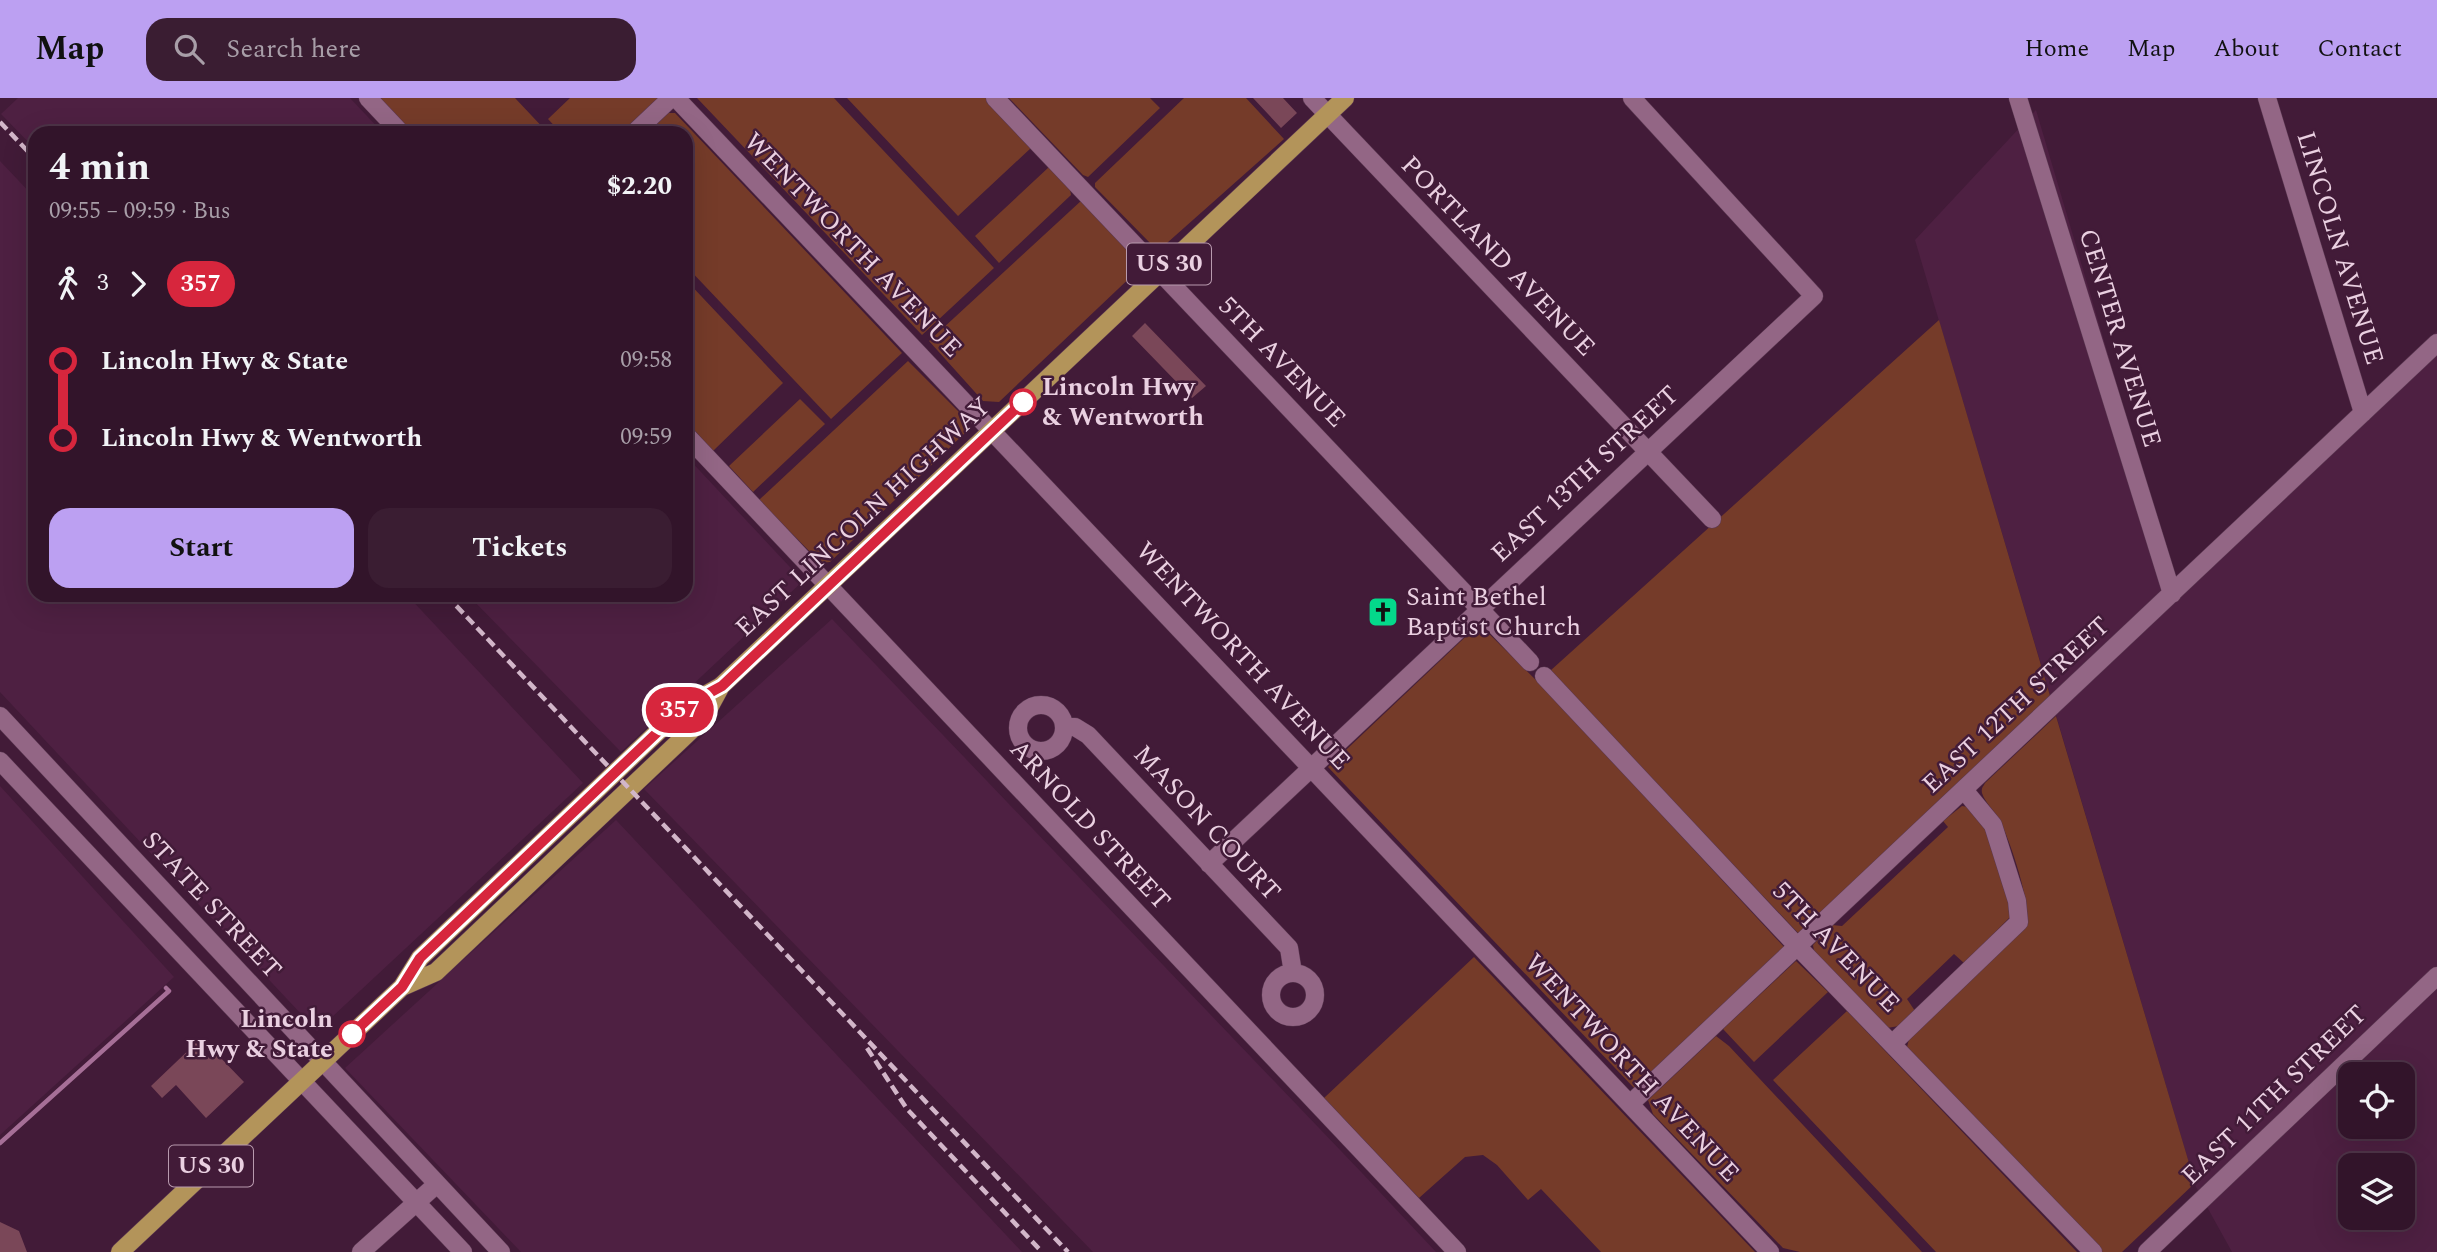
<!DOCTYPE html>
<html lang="en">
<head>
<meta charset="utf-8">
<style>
	:root { --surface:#32142a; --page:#3a1d32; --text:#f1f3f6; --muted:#a89ea8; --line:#4d3347; --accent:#bca0f2 }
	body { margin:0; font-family:Spectral,serif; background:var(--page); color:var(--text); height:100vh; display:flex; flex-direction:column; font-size:26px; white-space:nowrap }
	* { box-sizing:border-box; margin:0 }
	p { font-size:23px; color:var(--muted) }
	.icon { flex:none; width:38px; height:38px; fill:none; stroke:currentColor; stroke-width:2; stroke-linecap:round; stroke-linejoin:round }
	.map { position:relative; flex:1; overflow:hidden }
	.side { position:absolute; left:28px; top:28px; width:665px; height:476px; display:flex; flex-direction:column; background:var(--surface); border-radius:21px; box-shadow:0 7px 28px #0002,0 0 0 2px var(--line) }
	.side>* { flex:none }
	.badge { padding:0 14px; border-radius:23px; font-size:24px; line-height:46px }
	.fabs { position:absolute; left:2338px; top:964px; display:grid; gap:14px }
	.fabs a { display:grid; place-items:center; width:77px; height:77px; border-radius:14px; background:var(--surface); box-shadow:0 7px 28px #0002,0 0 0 2px var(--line); font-size:35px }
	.map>.badge { position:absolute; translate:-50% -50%; box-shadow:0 0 0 4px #fff }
	.legs { display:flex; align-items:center; gap:10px; height:77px; padding:0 21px; font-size:23px }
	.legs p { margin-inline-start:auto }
	.headline { display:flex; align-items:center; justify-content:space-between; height:119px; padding:0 21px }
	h1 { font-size:38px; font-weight:700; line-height:52px }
	.cta { display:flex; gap:14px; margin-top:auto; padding:14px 21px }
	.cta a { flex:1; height:80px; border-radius:21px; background:var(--accent); color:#111; font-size:28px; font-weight:700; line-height:80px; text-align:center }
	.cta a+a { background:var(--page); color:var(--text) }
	ul { padding:0 21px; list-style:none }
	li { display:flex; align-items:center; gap:24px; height:77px; font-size:26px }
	li i { display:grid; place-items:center; width:10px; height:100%; margin:0 9px; background:currentColor }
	li i::after { content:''; width:18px; height:18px; margin:-9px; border:5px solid; border-radius:50%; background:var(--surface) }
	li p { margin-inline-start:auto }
	li:first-child i { background:linear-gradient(#0000 50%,currentColor 0) }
	li:last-child i { background:linear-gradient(currentColor 50%,#0000 0) }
	header { display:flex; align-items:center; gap:42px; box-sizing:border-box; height:98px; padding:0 35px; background:var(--accent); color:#111 }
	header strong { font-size:33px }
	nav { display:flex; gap:38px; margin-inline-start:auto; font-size:24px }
	.search { width:490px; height:63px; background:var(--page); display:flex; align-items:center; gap:18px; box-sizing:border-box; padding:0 24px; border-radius:21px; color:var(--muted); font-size:26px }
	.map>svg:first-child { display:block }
	.built { fill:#4e2042; fill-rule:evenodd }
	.green { fill:#753b29 }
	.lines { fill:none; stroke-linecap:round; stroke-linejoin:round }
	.stream { stroke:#a66f97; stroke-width:4.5 }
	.building { fill:#7a4758 }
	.minor-casing { stroke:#5a3851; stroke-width:19 }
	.major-casing { stroke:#5a3851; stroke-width:19 }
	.minor { stroke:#936685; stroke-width:18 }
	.major { stroke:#b3945a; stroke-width:18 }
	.rail { stroke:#d2b6c9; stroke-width:4.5; stroke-dasharray:10 5; stroke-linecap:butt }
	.line-1-casing { stroke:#fff; stroke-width:16 }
	.line-1 { stroke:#d7263d; stroke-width:10 }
	.stop-1-dot { fill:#fff; stroke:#d7263d; stroke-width:3.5 }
	.labels { text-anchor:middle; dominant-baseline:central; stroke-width:5; stroke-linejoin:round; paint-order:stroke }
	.shield { fill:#421b38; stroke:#b89aae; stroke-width:2 }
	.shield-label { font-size:24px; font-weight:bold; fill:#ead0e1 }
	.street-label { font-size:26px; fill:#ead0e1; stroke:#421b38 }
	.stop-label { font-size:26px; font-weight:bold; fill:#ead0e1; stroke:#421b38; text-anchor:start }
	.poi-label { font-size:26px; fill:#ead0e1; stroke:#421b38; text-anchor:start }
</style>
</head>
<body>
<header>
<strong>Map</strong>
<div class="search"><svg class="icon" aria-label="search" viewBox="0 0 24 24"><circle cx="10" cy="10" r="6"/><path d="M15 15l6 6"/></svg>Search here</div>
<nav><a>Home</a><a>Map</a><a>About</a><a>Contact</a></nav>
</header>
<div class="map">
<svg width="2437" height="1154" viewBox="0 0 2437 1154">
	<rect width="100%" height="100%" fill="#421b38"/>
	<!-- built -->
	<path class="built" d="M18,0H350L383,35H35V51L1,16Z
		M2036,12L2174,480L2437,233V1154H2232L2196,1089L1915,142ZM2350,976H2403V1029H2350ZM2350,1068H2403V1120H2350Z
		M0,63L35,100V497H407L583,685L317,933L0,594Z
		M686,358L803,483L621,654L468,497H686Z
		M832,521L1363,1076L1436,1154H1093L644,691Z
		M0,688L174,879L0,1037Z
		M616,722L1022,1154H521L345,970Z"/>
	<!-- green -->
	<path class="green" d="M380,0H515L548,35H413Z
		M570,0H658L622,35H561L548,21Z
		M697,0H834L994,170L922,237Z
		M847,0H986L1032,49L958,118Z
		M1009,0H1150L1160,10L1088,79L1083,77Z
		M1184,0H1246L1284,41L1167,145L1152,147L1095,89V85Z
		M668,15H675L902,255L831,321L686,168V35H648Z
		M1049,69L1070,91L1071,97L999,165L975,138Z
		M1082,102L1135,160L1137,173L999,304L983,303L929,243Z
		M686,182L783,285L713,353L686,323Z
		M1939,222L2051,601L1799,836L1550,573Z
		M908,263L964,319L966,334L830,464L821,465L759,402Z
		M800,301L825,326L753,394L729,368Z
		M1479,526L1550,596L1784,849L1635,991L1328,669Z
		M2056,618L2195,1085L2122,1154H2098L1907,949L1909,941L2026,829C2033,810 2010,742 2000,723C1996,714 1985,705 1982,695C1981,690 1983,689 1985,685Z
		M1962,708L1968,709L1986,731L2011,809L2010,819L1968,862L1964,865L1954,856L1907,901L1915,913L1899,928L1887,930L1814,853L1813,847L1832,827L1842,828L1948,729L1943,723Z
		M1474,859L1755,1154H1601L1541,1091L1528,1102L1497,1067L1483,1057L1465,1059L1419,1100L1324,1000Z
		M1796,863L1828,894L1754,964L1723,931Z
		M1847,913L2077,1154H1936L1773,982Z
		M1716,938L1729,948L1922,1154H1800L1783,1150L1653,1016L1648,1002Z"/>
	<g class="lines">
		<!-- stream -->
		<path class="stream" d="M0,1045L169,893L166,890"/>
	</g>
	<!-- building -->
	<path class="building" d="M1253,0H1283L1297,15L1281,30Z
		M1145,225L1206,288L1192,300L1132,238Z
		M196,945L210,961L216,955L244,984L206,1020L176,987L162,1000L151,988Z
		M0,1124L19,1133L27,1154H0Z"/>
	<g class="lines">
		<!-- minor casing -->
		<g class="minor-casing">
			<path id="minor" d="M368,0L401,35
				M676,0L1770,1154
				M995,0L1530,564
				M1312,0L1712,421
				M2018,0L2172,496
				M2267,0L2363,315
				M634,35L671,0
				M686,337L1457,1154
				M1544,578L1798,849L2093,1154
				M1018 630a23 23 0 1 1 46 0a23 23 0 1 1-46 0Z
				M0,618L501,1154
				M1064,629H1075L1088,637L1289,850L1293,875
				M0,663L463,1154
				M1209,766L1814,198L1632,0
				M1271 897a22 22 0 1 1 44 0a22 22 0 1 1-44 0Z
				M1892,946L2019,824L2017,803L1993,727L1964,692
				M1630,1006L2437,245
				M361,1154L437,1086
				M2147,1154L2437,878"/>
		</g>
		<!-- major casing -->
		<g class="major-casing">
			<path id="major" d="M402,889L436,874L703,621L721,588
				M120,1154L402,889L420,860L685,608L721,588L1345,0"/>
		</g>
		<!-- minor -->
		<use href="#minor" class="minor"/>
		<!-- major -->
		<use href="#major" class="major"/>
		<!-- rail -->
		<path class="rail" d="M0,24L35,61
			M446,497L1068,1154
			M867,950L907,1011L1042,1154"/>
	</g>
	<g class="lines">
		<!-- line-1 casing -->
		<g class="line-1-casing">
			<path id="line-1" d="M352,936L402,889L420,860L685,608L722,588L1023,304"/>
		</g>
		<!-- line-1 -->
		<use href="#line-1" class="line-1"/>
	</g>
	<!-- icons -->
	<defs>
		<g id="church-square" transform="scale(1.575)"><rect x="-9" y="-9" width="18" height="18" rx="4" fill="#04d98b" stroke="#421b38"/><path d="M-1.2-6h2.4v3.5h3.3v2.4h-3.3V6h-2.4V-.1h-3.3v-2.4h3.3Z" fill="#111"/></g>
	</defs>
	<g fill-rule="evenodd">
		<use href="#church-square" x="1383" y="514"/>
	</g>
	<!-- markers -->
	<g class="stop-1-dot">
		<circle cx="1023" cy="304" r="12"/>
		<circle cx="352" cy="936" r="12"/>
	</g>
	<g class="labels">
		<!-- shield labels -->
		<g class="shield">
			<rect x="1127" y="145.5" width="84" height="41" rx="5"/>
			<rect x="169" y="1047.5" width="84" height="41" rx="5"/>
		</g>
		<g class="shield-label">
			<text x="1169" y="166">US 30</text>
			<text x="211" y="1068">US 30</text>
		</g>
		<!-- street labels -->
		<g class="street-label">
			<text transform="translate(853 147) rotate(46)">WENTWORTH AVENUE</text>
			<text transform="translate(2340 150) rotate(73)">LINCOLN AVENUE</text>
			<text transform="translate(1498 158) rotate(46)">PORTLAND AVENUE</text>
			<text transform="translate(2120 240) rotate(73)">CENTER AVENUE</text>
			<text transform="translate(1282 264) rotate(46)">5TH AVENUE</text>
			<text transform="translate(1585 376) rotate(-43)">EAST 13TH STREET</text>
			<text transform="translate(863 419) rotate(-43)">EAST LINCOLN HIGHWAY</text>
			<text transform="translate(1243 558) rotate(47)">WENTWORTH AVENUE</text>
			<text transform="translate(2016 607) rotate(-43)">EAST 12TH STREET</text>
			<text transform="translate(1207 725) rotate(47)">MASON COURT</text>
			<text transform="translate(1090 727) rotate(47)">ARNOLD STREET</text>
			<text transform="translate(212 807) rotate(47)">STATE STREET</text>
			<text transform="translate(1836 849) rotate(46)">5TH AVENUE</text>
			<text transform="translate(1632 970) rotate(47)">WENTWORTH AVENUE</text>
			<text transform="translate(2274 997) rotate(-44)">EAST 11TH STREET</text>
		</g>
		<!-- stop labels -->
		<g class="stop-label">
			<text x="1042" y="289">Lincoln Hwy<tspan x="1042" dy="30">&amp; Wentworth</tspan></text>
			<text x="333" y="921" text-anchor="end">Lincoln<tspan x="333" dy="30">Hwy &amp; State</tspan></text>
		</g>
		<!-- poi labels -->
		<g class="poi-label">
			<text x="1406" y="499">Saint Bethel<tspan x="1406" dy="30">Baptist Church</tspan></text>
		</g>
	</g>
</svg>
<div class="fabs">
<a><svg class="icon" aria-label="locate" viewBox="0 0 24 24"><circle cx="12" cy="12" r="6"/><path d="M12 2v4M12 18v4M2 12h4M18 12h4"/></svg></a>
<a><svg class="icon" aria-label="layers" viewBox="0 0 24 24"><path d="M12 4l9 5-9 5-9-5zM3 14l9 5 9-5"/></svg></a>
</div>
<b class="badge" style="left:680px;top:612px;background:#d7263d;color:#fff">357</b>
<section class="side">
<div class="headline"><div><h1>4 min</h1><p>09:55 – 09:59 · Bus</p></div><b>$2.20</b></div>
<div class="legs"><svg class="icon" aria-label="walk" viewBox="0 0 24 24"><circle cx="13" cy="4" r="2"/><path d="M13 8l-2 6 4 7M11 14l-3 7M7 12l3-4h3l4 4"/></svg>3<svg class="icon" aria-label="forward" viewBox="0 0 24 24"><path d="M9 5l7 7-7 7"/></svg><b class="badge" style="background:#d7263d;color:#fff">357</b></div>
<ul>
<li><i style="color:#d7263d"></i><b>Lincoln Hwy &amp; State</b><p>09:58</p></li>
<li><i style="color:#d7263d"></i><b>Lincoln Hwy &amp; Wentworth</b><p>09:59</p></li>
</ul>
<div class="cta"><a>Start</a><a>Tickets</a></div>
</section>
</div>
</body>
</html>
